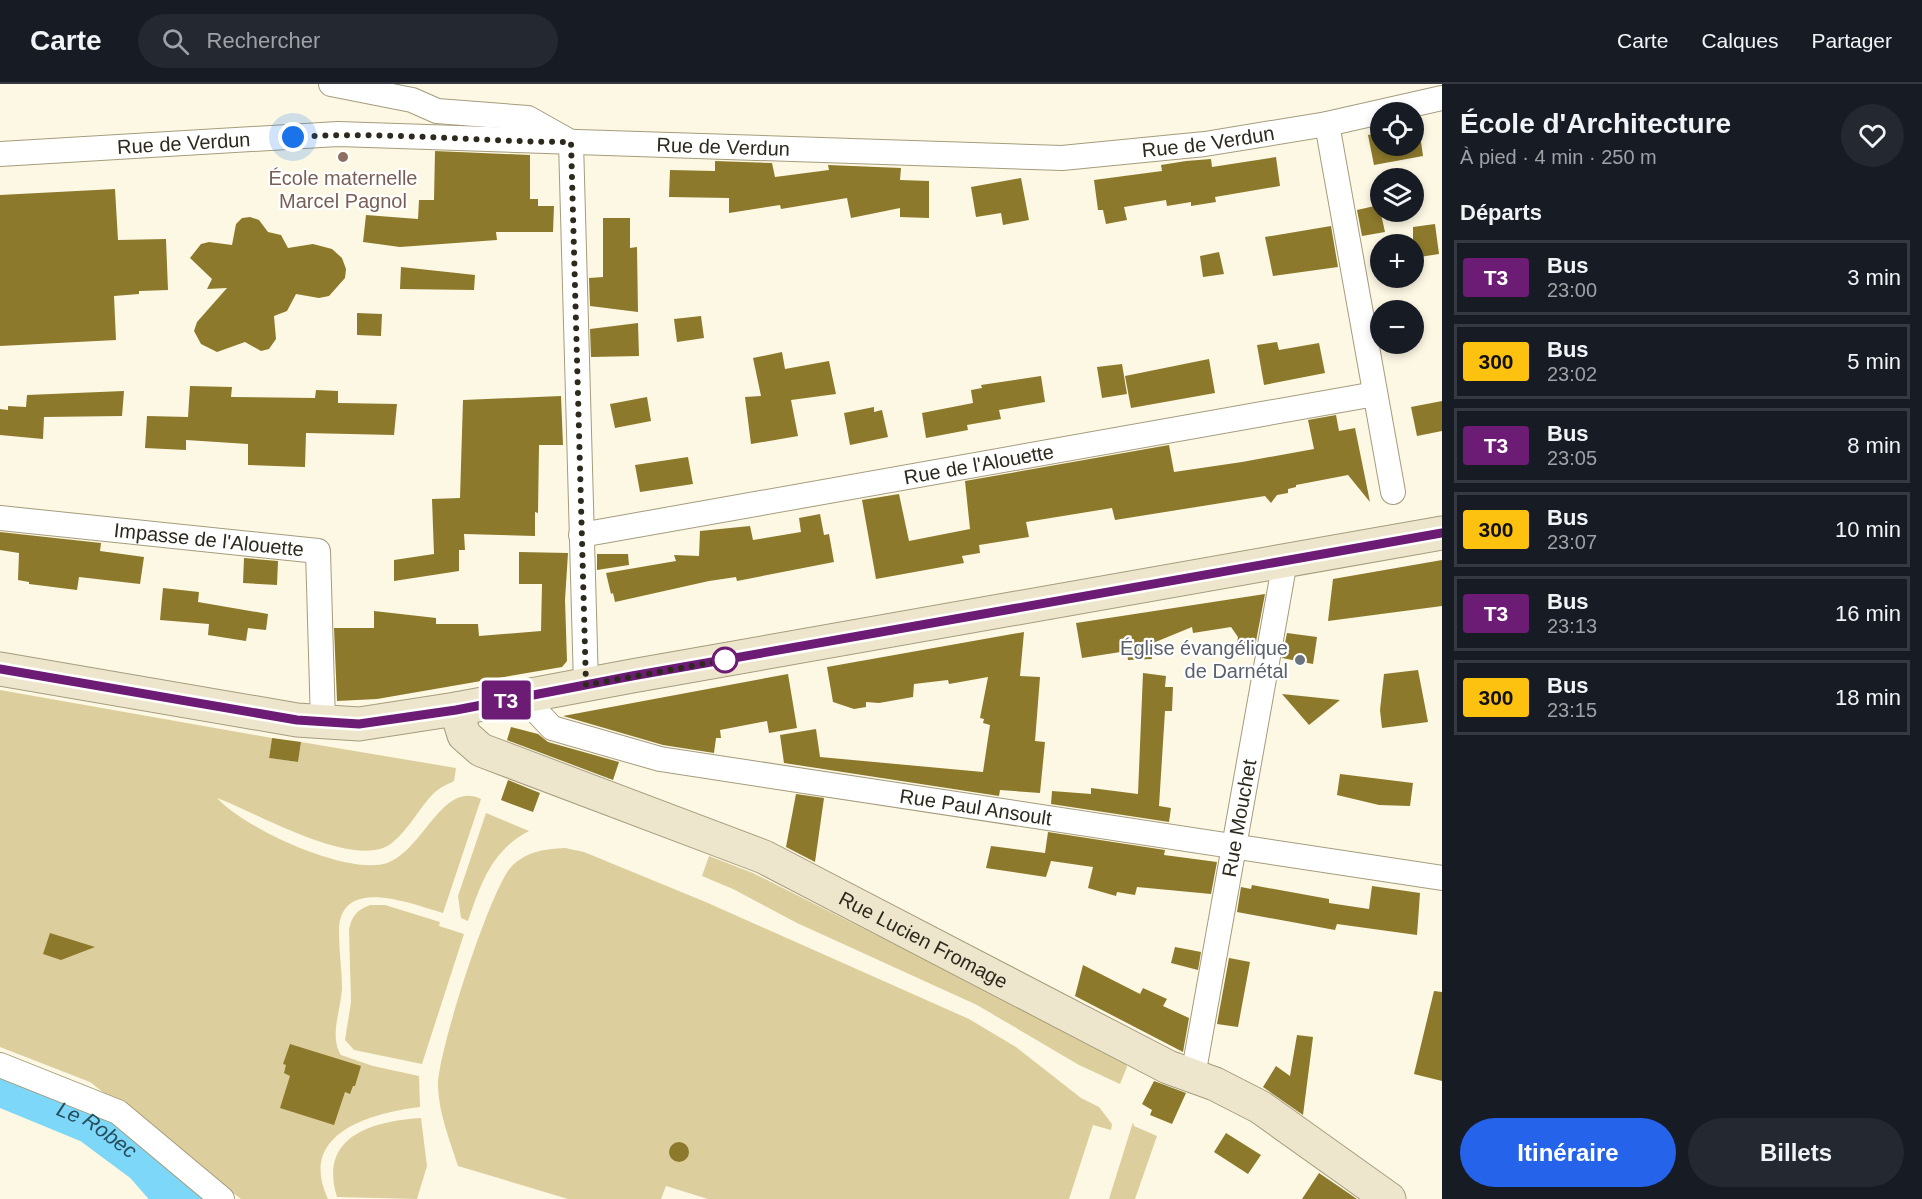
<!DOCTYPE html>
<html lang="fr">
<head>
<meta charset="utf-8">
<style>
	:root { --surface:#171b24; --page:#242831; --text:#f1f3f6; --muted:#9ea1a6; --line:#363941; --accent:#2563eb }
	body { margin:0; font-family:Helvetica,sans-serif; background:var(--page); color:var(--text); height:100vh; display:flex; flex-direction:column; font-size:22px; white-space:nowrap }
	* { box-sizing:border-box; margin:0 }
	p { font-size:20px; color:var(--muted) }
	.icon { flex:none; width:33px; height:33px; fill:none; stroke:currentColor; stroke-width:2; stroke-linecap:round; stroke-linejoin:round }
	.map { position:relative; flex:1; overflow:hidden }
	.sheet { display:flex; flex-direction:column; background:var(--surface); width:480px }
	.sheet>* { flex:none }
	.badge { padding:0 12px; border-radius:4px; font-size:21px; line-height:39px }
	.fabs { position:absolute; left:1370px; top:18px; display:grid; gap:12px }
	.fabs a { display:grid; place-items:center; width:54px; height:54px; border-radius:50%; background:var(--surface); box-shadow:0 3px 9px #0003; font-size:30px }
	.you { position:absolute; width:30px; height:30px; margin:-15px; border:4px solid #fff; border-radius:50%; background:#1a73e8; box-shadow:0 0 0 9px #1a73e833 }
	.map>.badge { position:absolute; translate:-50% -50%; box-shadow:0 0 0 3px #fff }
	h2 { padding:0 18px; font-size:22px; line-height:54px }
	.round { display:grid; place-items:center; flex:none; width:63px; height:63px; border-radius:32px; background:var(--page) }
	.overview { display:flex; align-items:center; justify-content:space-between; height:102px; padding:0 18px }
	h1 { font-size:28px; font-weight:800; line-height:45px }
	.primary-button { display:flex; gap:12px; margin-top:auto; padding:12px 18px }
	.primary-button a { flex:1; height:69px; border-radius:36px; background:var(--accent); color:#fff; font-size:24px; font-weight:800; line-height:69px; text-align:center }
	.primary-button a+a { background:var(--page); color:var(--text) }
	ul { padding:0; list-style:none }
	li { display:flex; align-items:center; gap:18px; height:75px; margin:0 12px 9px; padding:0 6px; border:3px solid var(--line); border-radius:0px }
	li div { flex:1 }
	li b { display:block; font-size:22px }
	li em { font-style:normal }
	li .badge { min-width:66px; font-weight:700; text-align:center }
	header { display:flex; align-items:center; gap:36px; box-sizing:border-box; height:84px; padding:0 30px; background:var(--surface); border-bottom:2px solid var(--line) }
	header strong { font-size:28px }
	nav { display:flex; gap:33px; margin-inline-start:auto; font-size:21px }
	.search { width:420px; height:54px; background:var(--page); display:flex; align-items:center; gap:15px; box-sizing:border-box; padding:0 21px; border-radius:33px; color:var(--muted); font-size:22px }
	main { display:flex; flex:1; min-height:0 }
	.map>svg:first-child { display:block }
	.green { fill:#dccf9d }
	.lines { fill:none; stroke-linecap:round; stroke-linejoin:round }
	.river { stroke:#7dd7f9; stroke-width:46 }
	.building { fill:#8c792b }
	.street-casing { stroke:#a59c7c; stroke-width:26 }
	.secondary-casing { stroke:#a59c7c; stroke-width:35 }
	.street { stroke:#fff; stroke-width:24 }
	.secondary { stroke:#eee6cc; stroke-width:33 }
	.line-casing { stroke:#fff; stroke-width:14 }
	.line { stroke:#6d1c75; stroke-width:9 }
	.walk { stroke:#2d291d; stroke-width:6; stroke-dasharray:0 10.8 }
	.education-dot { fill:#8d6e63; stroke:#fff; stroke-width:2 }
	.stop-dot { fill:#fff; stroke:#6d1c75; stroke-width:3 }
	.worship-dot { fill:#6b7280; stroke:#fff; stroke-width:2 }
	.labels { text-anchor:middle; dominant-baseline:central; stroke-width:4.5; stroke-linejoin:round; paint-order:stroke }
	.street-label { font-size:20px; fill:#2d291d; stroke:#fff }
	.education-label { font-size:20px; fill:#785e54; stroke:#fff }
	.worship-label { font-size:20px; fill:#5b616d; stroke:#fff; text-anchor:end }
	.water-label { font-size:21px; font-style:italic; fill:#254d5c; stroke:#fff }
</style>
</head>
<body>
<header>
<strong>Carte</strong>
<div class="search"><svg class="icon" aria-label="search" viewBox="0 0 24 24"><circle cx="10" cy="10" r="6"/><path d="M15 15l6 6"/></svg>Rechercher</div>
<nav><a>Carte</a><a>Calques</a><a>Partager</a></nav>
</header>
<main>
<div class="map">
<svg width="1442" height="1115" viewBox="0 0 1442 1115">
	<rect width="100%" height="100%" fill="#fdf8e4"/>
	<!-- green -->
	<path class="green" d="M0,606L272,654L269,674L298,678L301,658L456,684L454,697C448,700 439,704 434,709C419,724 410,744 393,758C358,789 256,728 217,714C244,744 347,792 387,779C424,766 442,696 481,715L443,829C411,820 338,790 339,849C339,868 342,886 342,904C341,926 329,952 341,971L373,982L419,992L420,1023C371,1029 297,1049 328,1115H241L90,998L0,963Z
		M486,729L529,747C492,766 481,799 468,837L461,834L458,812Z
		M565,764L584,768L708,819L969,935L1016,963L1081,1014L1099,1023L1112,1040L1111,1046L1093,1041L1069,1115H708L666,1102L661,1115H568L458,1082C450,1057 439,1030 438,1003C436,972 491,804 511,783C526,767 545,765 565,764Z
		M709,772L753,789L1124,976L1127,983L1120,1000L1079,981L977,921L797,839L733,805L702,792Z
		M370,821H385L440,838L439,842L464,850L422,980L354,966L345,956L351,918L349,845C352,832 357,826 370,821Z
		M421,1034L427,1082L417,1115L337,1113C318,1052 373,1037 421,1034Z
		M1133,1038L1134,1042L1157,1052L1135,1115H1109Z"/>
	<g class="lines">
		<!-- river -->
		<path class="river" id="s1" d="M0,999L92,1037L146,1077L179,1115"/>
	</g>
	<!-- building -->
	<path class="building" d="M1419,43L1423,72L1374,81L1368,51L1380,49V62H1413V44Z
		M435,67L530,71V115H538V122H554L553,148H496L497,156L400,163L363,158L366,131L418,135L419,116H434Z
		M1276,73L1280,102L1215,113L1216,118L1191,122V118L1167,122L1166,116L1124,123L1127,136L1106,140L1103,126H1098L1094,96L1162,87L1161,81L1186,77L1211,75L1212,83Z
		M715,77L772,79L775,93L829,86L828,81L901,84L900,96L929,97V134L900,133V124L851,134L847,114L781,125L780,121L729,129V114L669,113L670,86L715,87Z
		M1021,94L1029,136L1003,141L1001,129L976,133L971,103Z
		M115,105L118,156L166,155L168,206L139,207V210L114,212L116,256L0,262V111Z
		M1379,121L1385,148L1362,152L1357,126Z
		M250,133L259,136L268,148L281,151L288,164L313,160L332,165L342,174L346,185L345,194L329,212L319,214L296,210L287,227L274,232L276,255L269,265L261,267L245,258L217,268L201,260L194,247L197,238L227,204L207,205L212,195L190,174L201,160L209,158L232,161L236,140L242,134Z
		M603,134H630V164L637,163L638,228L590,222L589,194L603,193Z
		M1435,140L1439,170L1413,174V143Z
		M1331,142L1338,183L1273,192L1265,153Z
		M1219,168L1224,190L1203,193L1200,172Z
		M401,183L475,191L474,206L400,205Z
		M357,229L382,230L381,252L357,251Z
		M701,232L704,254L677,258L674,235Z
		M638,239L639,272L591,273L590,245Z
		M1277,258L1279,266L1319,259L1325,289L1264,301L1257,261Z
		M782,268L785,285L829,277L836,310L791,316L798,352L751,360L745,313L761,312L753,274Z
		M1209,275L1215,309L1131,324L1125,292Z
		M1122,280L1127,310L1102,314L1097,283Z
		M1041,292L1045,318L999,326L1001,335L967,341L968,346L926,354L922,329L973,319L971,306L982,304L981,301Z
		M190,302L232,303L231,313L315,314L316,306L338,307V319L397,320L394,351L306,349L305,383L248,381V360L186,356V366L145,364L147,332L188,333Z
		M124,307L122,332L44,333L43,355L0,351V325L8,326V322L26,323L27,311Z
		M561,312L563,361H539L538,429L535,428V452L464,450L465,466H459V487L394,497V476L434,470L432,415L460,414L463,316Z
		M647,313L651,337L615,344L610,320Z
		M1442,317V347L1417,352L1411,323Z
		M874,323V328L882,326L888,353L850,361L844,329Z
		M1336,331L1339,347L1355,344L1370,418L1348,391L1296,401V403L1288,405V409L1277,411L1271,419L1265,412L1115,436L1112,424L1026,438L1029,453L979,461L980,469L962,472L964,479L876,495L862,416L899,410L909,457L970,445L965,397L1169,361L1174,388L1242,378L1314,365L1308,336Z
		M688,373L693,400L640,408L635,381Z
		M820,430L824,451L829,450L834,478L737,497L736,493L709,497L615,518L613,509L611,510L606,489L676,477L674,471L699,472L700,447L750,442L753,456L801,448L799,434Z
		M0,448L101,459L100,467L144,473L140,500L79,493L77,506L29,500V498L18,496L19,469L0,466Z
		M519,468L568,469L565,516L567,577L562,583L377,615L337,617L334,544H374V527L436,534V540H478L479,552L541,547L542,500H519Z
		M597,470H628L629,481L597,486Z
		M244,474L278,477L277,501L243,499Z
		M1442,476V522L1328,537L1333,495Z
		M163,504L199,508L198,518L268,530L266,546L248,544L246,557L208,551L209,540L160,536Z
		M1265,510L1253,573L1250,569L1236,566L1238,553L1231,543L1193,549L1192,543L1153,559L1152,575L1128,576L1127,567L1082,574L1076,539Z
		M1024,548L1020,592L1040,593L1035,657L1045,658L1040,709L1000,706L999,712L784,679L780,651L816,645L820,673L983,688L990,641L983,639L984,635L980,634L988,593L949,600L948,596L914,600L913,613L879,619L866,618V623L854,625L833,618L827,583Z
		M1287,549L1317,553L1313,580L1282,574Z
		M1418,586L1428,638L1382,644L1380,626L1384,590Z
		M1143,589L1166,592L1165,603H1173L1172,627H1165L1159,722L1171,724L1169,738L1051,720L1052,707L1091,710V704L1138,710Z
		M788,590L797,644L769,649L767,637L720,646L721,654H716L714,669L663,661L563,632Z
		M1282,610L1340,616L1309,641Z
		M511,643L538,650L548,658L619,678L613,696L507,656Z
		M272,654L301,658L298,678L269,674Z
		M1340,690L1413,699L1410,722L1379,721L1337,711Z
		M508,696L540,709L533,728L501,716Z
		M796,710L824,714L815,778L786,763Z
		M1048,748L1165,766L1164,771L1217,778L1211,810L1137,803L1135,811L1117,808L1116,812L1088,804L1093,783L1051,777L1046,793L986,784L991,762L1045,769Z
		M1252,801L1329,815V819L1369,825L1372,802L1420,809L1417,851L1337,840L1335,846L1237,828L1241,803L1251,805Z
		M50,849L95,863L61,876L43,870Z
		M1175,863L1201,868L1198,886L1171,879Z
		M1229,874L1250,878L1238,943L1217,940Z
		M1083,881L1140,910L1143,904L1167,915L1163,922L1189,934L1183,968L1075,912Z
		M1434,907L1442,908V997L1414,990Z
		M1297,951L1313,953L1303,1031L1263,1003L1276,982L1290,992Z
		M290,960L361,982L355,1002H353L350,1010L345,1008L334,1041L280,1024L290,992L284,989L286,981L283,980Z
		M1154,997L1186,1009L1172,1040L1150,1031L1152,1026L1142,1020Z
		M1226,1049L1261,1071L1248,1090L1214,1068Z
		M669 1068a10 10 0 1 1 20 0a10 10 0 1 1-20 0Z
		M1319,1089L1357,1115H1302Z"/>
	<g class="lines">
		<!-- street casing -->
		<g class="street-casing">
			<g id="street">
				<path d="M331,0L412,16L437,27L528,34L569,57"/>
				<path d="M1327,40L1393,408"/>
				<path d="M571,58L586,601"/>
				<path id="s2" d="M0,70L338,50L1062,74L1205,60L1327,40L1442,14"/>
				<path id="s3" d="M0,434L318,467L323,639"/>
				<path id="s4" d="M581,451L1375,310"/>
				<path id="s5" d="M530,612L538,629L552,644L660,675L1442,794"/>
				<path d="M0,981L118,1028L222,1115"/>
				<path id="s6" d="M1193,992L1285,477"/>
			</g>
		</g>
		<!-- secondary casing -->
		<g class="secondary-casing">
			<g id="secondary">
				<path d="M0,585L297,636L359,640L456,625L632,592L1442,449"/>
				<path id="s7" d="M456,625L464,651L481,666L764,773L1168,983L1215,1000L1260,1023L1389,1115"/>
			</g>
		</g>
		<!-- street -->
		<use href="#street" class="street"/>
		<!-- secondary -->
		<use href="#secondary" class="secondary"/>
	</g>
	<g class="lines">
		<!-- line casing -->
		<g class="line-casing">
			<path id="line" d="M0,585L297,636L359,640L456,626L632,592L1442,449"/>
		</g>
		<!-- line -->
		<use href="#line" class="line"/>
		<!-- walk -->
		<path class="walk" d="M293,53C386,47 478,58 571,58L586,601L725,576"/>
	</g>
	<!-- markers -->
	<circle class="education-dot" cx="343" cy="73" r="6"/>
	<circle class="stop-dot" cx="725" cy="576" r="12"/>
	<circle class="worship-dot" cx="1300" cy="576" r="6"/>
	<g class="labels">
		<!-- street labels -->
		<g class="street-label">
			<text stroke="none"><textPath href="#s2" startOffset="1210">Rue de Verdun</textPath></text>
			<text stroke="none"><textPath href="#s2" startOffset="184">Rue de Verdun</textPath></text>
			<text stroke="none"><textPath href="#s2" startOffset="724">Rue de Verdun</textPath></text>
			<text stroke="none"><textPath href="#s4" startOffset="404">Rue de l'Alouette</textPath></text>
			<text stroke="none"><textPath href="#s3" startOffset="210">Impasse de l'Alouette</textPath></text>
			<text stroke="none"><textPath href="#s5" startOffset="471">Rue Paul Ansoult</textPath></text>
			<text stroke="none"><textPath href="#s6" startOffset="262">Rue Mouchet</textPath></text>
			<text stroke="none"><textPath href="#s7" startOffset="532">Rue Lucien Fromage</textPath></text>
		</g>
		<!-- education labels -->
		<g class="education-label">
			<text x="343" y="94">École maternelle<tspan x="343" dy="23">Marcel Pagnol</tspan></text>
		</g>
		<!-- worship labels -->
		<g class="worship-label">
			<text x="1288" y="564">Église évangélique<tspan x="1288" dy="23">de Darnétal</tspan></text>
		</g>
		<!-- water labels -->
		<g class="water-label">
			<text stroke="none"><textPath href="#s1" startOffset="108">Le Robec</textPath></text>
		</g>
	</g>
</svg>
<div class="fabs">
<a><svg class="icon" aria-label="locate" viewBox="0 0 24 24"><circle cx="12" cy="12" r="6"/><path d="M12 2v4M12 18v4M2 12h4M18 12h4"/></svg></a>
<a><svg class="icon" aria-label="layers" viewBox="0 0 24 24"><path d="M12 4l9 5-9 5-9-5zM3 14l9 5 9-5"/></svg></a>
<a>+</a>
<a>−</a>
</div>
<div class="you" style="left:293px;top:53px"></div>
<b class="badge" style="left:506px;top:616px;background:#6d1c75;color:#fff">T3</b>
</div>
<section class="sheet">
<div class="overview"><div><h1>École d'Architecture</h1><p>À pied · 4 min · 250 m</p></div><a class="round"><svg class="icon" aria-label="heart" viewBox="0 0 24 24"><path d="M12 20l-8-8c-3-5 5-10 8-4 3-6 11-1 8 4z"/></svg></a></div>
<h2>Départs</h2>
<ul>
<li><span class="badge" style="background:#6d1c75;color:#fff">T3</span><div><b>Bus</b><p>23:00</p></div><em>3 min</em></li>
<li><span class="badge" style="background:#fdc210;color:#111">300</span><div><b>Bus</b><p>23:02</p></div><em>5 min</em></li>
<li><span class="badge" style="background:#6d1c75;color:#fff">T3</span><div><b>Bus</b><p>23:05</p></div><em>8 min</em></li>
<li><span class="badge" style="background:#fdc210;color:#111">300</span><div><b>Bus</b><p>23:07</p></div><em>10 min</em></li>
<li><span class="badge" style="background:#6d1c75;color:#fff">T3</span><div><b>Bus</b><p>23:13</p></div><em>16 min</em></li>
<li><span class="badge" style="background:#fdc210;color:#111">300</span><div><b>Bus</b><p>23:15</p></div><em>18 min</em></li>
</ul>
<div class="primary-button"><a>Itinéraire</a><a>Billets</a></div>
</section>
</main>
</body>
</html>
